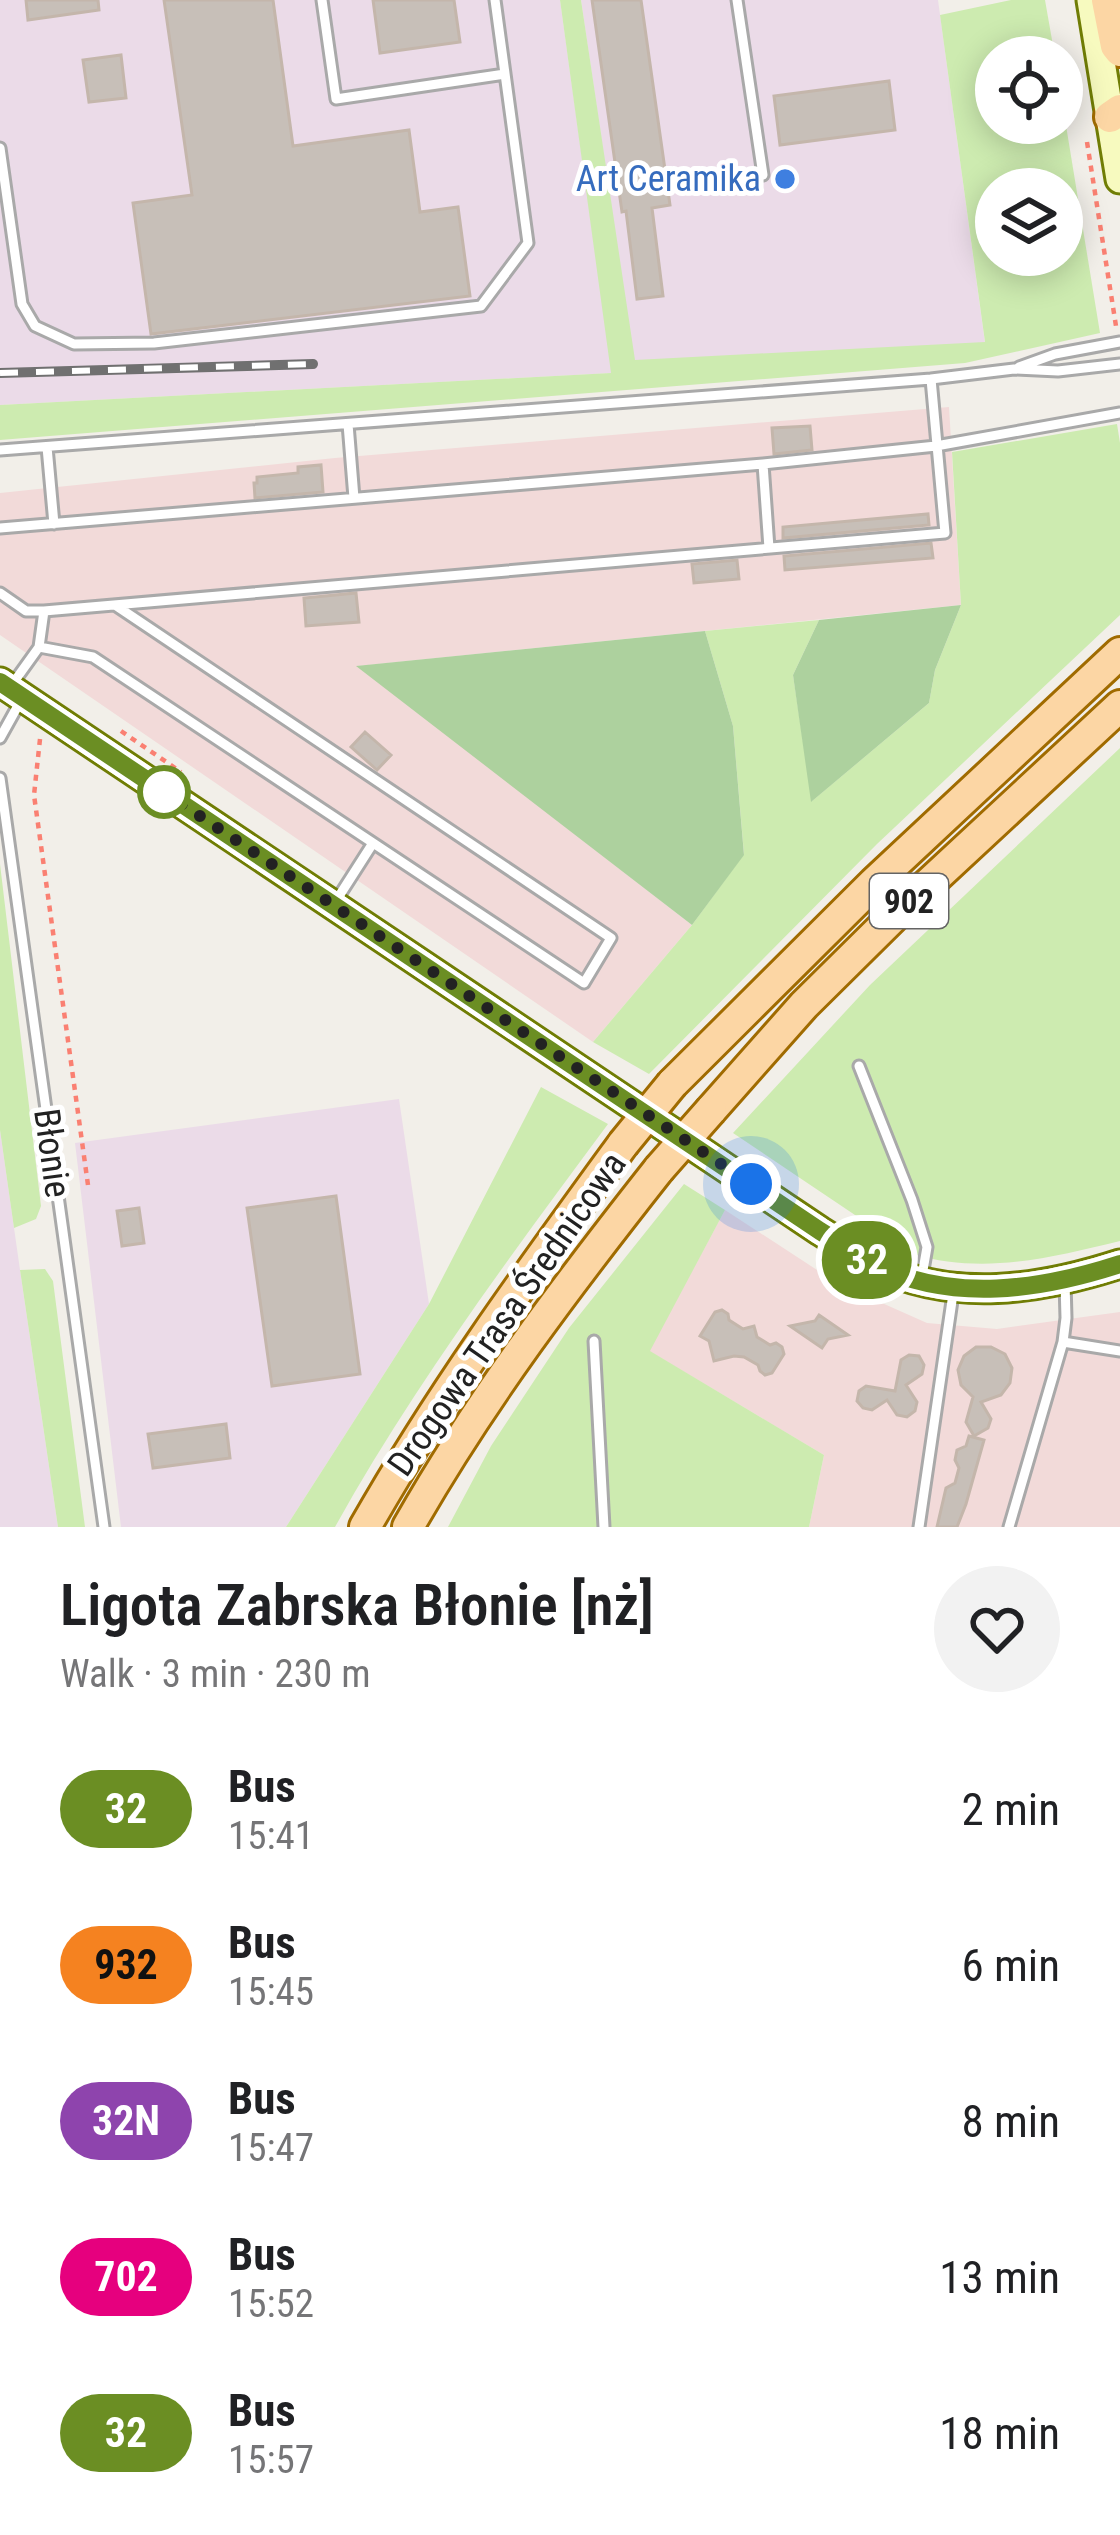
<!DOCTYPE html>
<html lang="en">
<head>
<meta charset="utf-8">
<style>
	:root { --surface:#fff; --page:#f2f2f2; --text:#202124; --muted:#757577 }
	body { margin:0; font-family:"Roboto Condensed",sans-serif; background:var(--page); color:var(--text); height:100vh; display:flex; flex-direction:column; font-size:45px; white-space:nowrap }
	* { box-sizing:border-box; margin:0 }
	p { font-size:39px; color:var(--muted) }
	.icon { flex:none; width:66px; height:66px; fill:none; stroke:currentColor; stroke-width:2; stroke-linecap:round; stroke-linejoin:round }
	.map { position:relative; height:1527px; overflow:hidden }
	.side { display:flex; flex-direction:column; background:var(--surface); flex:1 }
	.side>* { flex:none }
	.badge { padding:0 24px; border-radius:39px; font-size:42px; line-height:78px }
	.fabs { position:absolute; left:975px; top:36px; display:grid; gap:24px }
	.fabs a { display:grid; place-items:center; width:108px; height:108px; border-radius:50%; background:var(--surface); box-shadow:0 6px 30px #0003; font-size:60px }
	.you { position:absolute; width:60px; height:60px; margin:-30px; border:9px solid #fff; border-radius:50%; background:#1a73e8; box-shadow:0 0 0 18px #1a73e833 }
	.map>.badge { position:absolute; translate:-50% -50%; box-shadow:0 0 0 6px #fff }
	.round { display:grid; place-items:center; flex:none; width:126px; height:126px; border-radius:63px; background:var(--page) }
	.summary { display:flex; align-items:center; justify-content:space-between; height:204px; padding:0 60px }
	h1 { font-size:57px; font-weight:600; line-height:90px }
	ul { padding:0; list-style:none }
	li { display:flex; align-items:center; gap:36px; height:156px; padding:0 60px }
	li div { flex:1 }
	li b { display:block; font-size:45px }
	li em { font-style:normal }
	li .badge { min-width:132px; font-weight:700; text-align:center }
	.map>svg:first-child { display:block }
	.commercial { fill:#f2dad9 }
	.industrial { fill:#ebdbe8 }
	.grass { fill:#cdebb0; fill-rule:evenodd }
	.forest { fill:#add19e }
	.building { fill:#c7bfb8; stroke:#c4b6ab; stroke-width:3 }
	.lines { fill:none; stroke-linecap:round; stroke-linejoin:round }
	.lane-casing { stroke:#a9a9a9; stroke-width:15 }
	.secondary-casing { stroke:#707d05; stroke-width:33 }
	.primary-casing { stroke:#a06b00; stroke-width:36 }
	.path { stroke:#fa8072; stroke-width:4.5; stroke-dasharray:6 6; stroke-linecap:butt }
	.lane { stroke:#fff; stroke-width:9 }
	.secondary { stroke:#f7fabf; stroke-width:27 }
	.primary { stroke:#fcd6a4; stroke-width:30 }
	.rail-casing { stroke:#707070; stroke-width:10 }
	.rail { stroke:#fff; stroke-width:6; stroke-dasharray:18; stroke-linecap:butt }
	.primary-bridge-casing { stroke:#a06b00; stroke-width:36; stroke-linecap:butt }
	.primary-bridge { stroke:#fcd6a4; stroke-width:30 }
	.line-casing { stroke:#fff; stroke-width:27 }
	.line { stroke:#6b8e23; stroke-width:18 }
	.walk { stroke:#222; stroke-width:12; stroke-dasharray:0 21.6 }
	.shop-dot { fill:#3f7fe0; stroke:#fff; stroke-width:4.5 }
	.stop-dot { fill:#fff; stroke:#6b8e23; stroke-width:6 }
	.labels { text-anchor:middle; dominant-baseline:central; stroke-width:10; stroke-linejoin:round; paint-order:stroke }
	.shield { fill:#fff; stroke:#646464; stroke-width:3 }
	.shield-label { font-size:33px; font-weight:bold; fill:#222 }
	.shop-label { font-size:36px; fill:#366cbe; stroke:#fff; text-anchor:end }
	.street-label { font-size:36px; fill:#222; stroke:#fff }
</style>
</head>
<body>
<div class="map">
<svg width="1120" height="1527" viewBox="0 0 1120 1527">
	<rect width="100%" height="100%" fill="#f2efe9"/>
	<!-- commercial -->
	<path class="commercial" d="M949,407L961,605L358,666L692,925L593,1042L0,635V493L335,458Z
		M725,1210L837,1283L927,1323L997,1329L1120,1312V1527H809L824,1455L649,1351Z"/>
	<!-- industrial -->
	<path class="industrial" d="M0,0H560L612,373L0,405Z
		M581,0H938L985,343L634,361Z
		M399,1099L429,1304L286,1527H121L75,1143Z
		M0,1130L20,1270L58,1527H0Z"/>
	<!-- grass -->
	<path class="grass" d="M560,0H581L635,360L985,342L940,15L1011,0H1045L1055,57H996V123H1062V101L1100,333L965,363L0,440V405L611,373ZM996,189H1062V255H996Z
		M1117,424L1120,443V615L877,844L649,1074L593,1042L692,925L744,854L733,726L705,631L819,620L793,675L812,801L929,703L935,670L961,605L952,452Z
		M1120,748V1241C1050,1258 983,1275 913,1254L733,1133L870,985Z
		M0,864L41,1206L36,1219L14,1228L0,1130Z
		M541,1087L608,1124C511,1255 414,1385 335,1527H286L429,1304Z
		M684,1184L725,1210L650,1351L824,1455L809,1527H448L491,1446L569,1328Z
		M45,1269L53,1281L85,1527H58L20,1270Z"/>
	<!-- forest -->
	<path class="forest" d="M961,605L935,670L929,703L811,802L793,675L819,620Z
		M705,631L733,726L744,855L692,925L356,666Z"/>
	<!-- building -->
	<path class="building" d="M26,0H98L99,10L28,20Z
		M164,0H273L293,146L409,130L420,212L458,207L470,296L151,334L133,203L192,195Z
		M373,0H454L460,42L380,53Z
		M592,0H641L670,205L652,208L663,296L637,299L626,211L622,212Z
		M121,55L126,98L89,102L83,60Z
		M889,81L895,130L780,145L774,96Z
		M810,426L812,450L774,454L772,428Z
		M321,465L323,492L255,498L254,483H257V477L298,473V467Z
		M928,514L929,525L783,538V527Z
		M931,543L933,558L785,570L784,556Z
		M737,560L739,579L694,583L692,564Z
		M356,593L359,622L306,626L304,598Z
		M365,732L391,755L377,770L351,747Z
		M336,1196L360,1374L272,1386L247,1208Z
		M139,1208L144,1243L122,1246L117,1211Z
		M722,1310L728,1314L729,1320L743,1329L754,1326L757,1337L770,1345L776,1343L782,1347L784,1354L772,1373L765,1375L760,1371L758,1365L744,1357L734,1356L714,1361L709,1341L700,1336L715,1312Z
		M819,1315L848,1335L828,1339L822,1348L790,1326L815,1321Z
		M976,1347H991L1005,1354L1012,1368L1010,1383L1001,1395L981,1402L991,1419L988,1428L974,1436L966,1422L973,1397L961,1385L958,1370L964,1356Z
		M909,1355L919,1356L924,1365L922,1374L906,1385L917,1402L915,1411L907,1417L897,1415L887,1400L872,1410L863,1408L857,1401L859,1391L866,1386L895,1391L901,1360Z
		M226,1424L230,1458L153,1468L148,1434Z
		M969,1436L984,1440L966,1504L957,1527H937L946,1488L955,1483L959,1468L955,1460L957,1450L966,1446Z"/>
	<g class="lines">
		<!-- lane casing -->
		<g class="lane-casing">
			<path id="lane" d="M322,0L336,99L505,74
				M737,0L763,175
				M0,148L22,304L35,326L74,344L154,343L481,306L528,243L495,0
				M1019,367L1055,354L1120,342
				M348,424L354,498
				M47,447L54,524
				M0,450L931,379
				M763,464L769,548
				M0,528L763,464L936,446L1120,413
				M0,593L26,611H44L945,533L931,379L1014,369L1058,371L1120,364
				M39,647L93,657L584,983L611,938L115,605
				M11,686L39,647L44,611
				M0,738L20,702
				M0,778L104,1527
				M334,904L373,843
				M859,1066L912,1200L927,1247L922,1276
				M594,1341L604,1527
				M1063,1342L1120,1351
				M919,1527L953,1294
				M1009,1527L1063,1342L1066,1318L1065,1282"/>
		</g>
		<!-- secondary casing -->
		<g class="secondary-casing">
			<path id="secondary" d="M1091,0L1120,179
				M0,682L820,1231C838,1242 856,1255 875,1265C954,1303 1040,1290 1120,1264"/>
		</g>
		<!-- primary casing -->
		<g class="primary-casing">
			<path id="primary" d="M1107,0L1116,46L1120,51
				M1110,117L1120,110
				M672,1084L874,883L1120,653
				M711,1110L804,1005L896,914L1120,706
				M365,1527C441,1393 532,1269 623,1144
				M408,1527C480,1400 569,1283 659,1169"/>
		</g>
		<!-- path -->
		<path class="path" d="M1087,142L1116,326
			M121,731L181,772
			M40,739L34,795L88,1185"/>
		<!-- lane -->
		<use href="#lane" class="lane"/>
		<!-- secondary -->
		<use href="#secondary" class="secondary"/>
		<!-- primary -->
		<use href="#primary" class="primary"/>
		<!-- rail casing -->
		<g class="rail-casing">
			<path id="rail" d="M0,373L313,364"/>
		</g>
		<!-- rail -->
		<use href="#rail" class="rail"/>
		<!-- primary-bridge casing -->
		<g class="primary-bridge-casing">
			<path id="primary-bridge" d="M623,1144L672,1084
				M659,1169L711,1110"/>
		</g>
		<!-- primary-bridge -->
		<use href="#primary-bridge" class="primary-bridge"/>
	</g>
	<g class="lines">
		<!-- line casing -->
		<g class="line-casing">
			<path id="line" d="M0,682L820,1231C838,1242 856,1255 875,1265C953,1303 1040,1290 1120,1264"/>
		</g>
		<!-- line -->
		<use href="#line" class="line"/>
		<!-- walk -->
		<path class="walk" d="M164,792L155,786L751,1184"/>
	</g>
	<!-- markers -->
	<circle class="shop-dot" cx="785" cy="179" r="12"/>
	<circle class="stop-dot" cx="164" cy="792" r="24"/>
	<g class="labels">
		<!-- shield labels -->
		<rect class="shield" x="870" y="874" width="78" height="54" rx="9"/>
		<g class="shield-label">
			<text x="909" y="901">902</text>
		</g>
		<!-- shop labels -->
		<g class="shop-label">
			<text x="761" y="179">Art Ceramika</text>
		</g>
		<!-- street labels -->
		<g class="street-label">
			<text transform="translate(52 1153) rotate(82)">Błonie</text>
			<text transform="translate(507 1314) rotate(-55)">Drogowa Trasa Średnicowa</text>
		</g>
	</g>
</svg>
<div class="fabs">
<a><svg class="icon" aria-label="locate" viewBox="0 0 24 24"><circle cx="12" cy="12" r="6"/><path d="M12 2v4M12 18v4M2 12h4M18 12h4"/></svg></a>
<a><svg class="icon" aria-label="layers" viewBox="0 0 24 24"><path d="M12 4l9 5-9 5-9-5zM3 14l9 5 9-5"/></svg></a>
</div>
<div class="you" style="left:751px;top:1184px"></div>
<b class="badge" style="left:867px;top:1260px;background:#6b8e23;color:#fff">32</b>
</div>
<section class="side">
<div class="summary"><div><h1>Ligota Zabrska Błonie [nż]</h1><p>Walk · 3 min · 230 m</p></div><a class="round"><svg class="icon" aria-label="heart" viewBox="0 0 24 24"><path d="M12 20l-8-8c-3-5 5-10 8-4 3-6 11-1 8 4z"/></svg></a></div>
<ul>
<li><span class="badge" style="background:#6b8e23;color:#fff">32</span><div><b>Bus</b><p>15:41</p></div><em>2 min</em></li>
<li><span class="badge" style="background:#f58220;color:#111">932</span><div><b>Bus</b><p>15:45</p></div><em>6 min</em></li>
<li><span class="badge" style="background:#8e44ad;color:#fff">32N</span><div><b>Bus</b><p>15:47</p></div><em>8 min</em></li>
<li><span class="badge" style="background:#e6007e;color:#fff">702</span><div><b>Bus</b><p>15:52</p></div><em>13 min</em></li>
<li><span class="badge" style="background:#6b8e23;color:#fff">32</span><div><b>Bus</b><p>15:57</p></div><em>18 min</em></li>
</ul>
</section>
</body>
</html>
